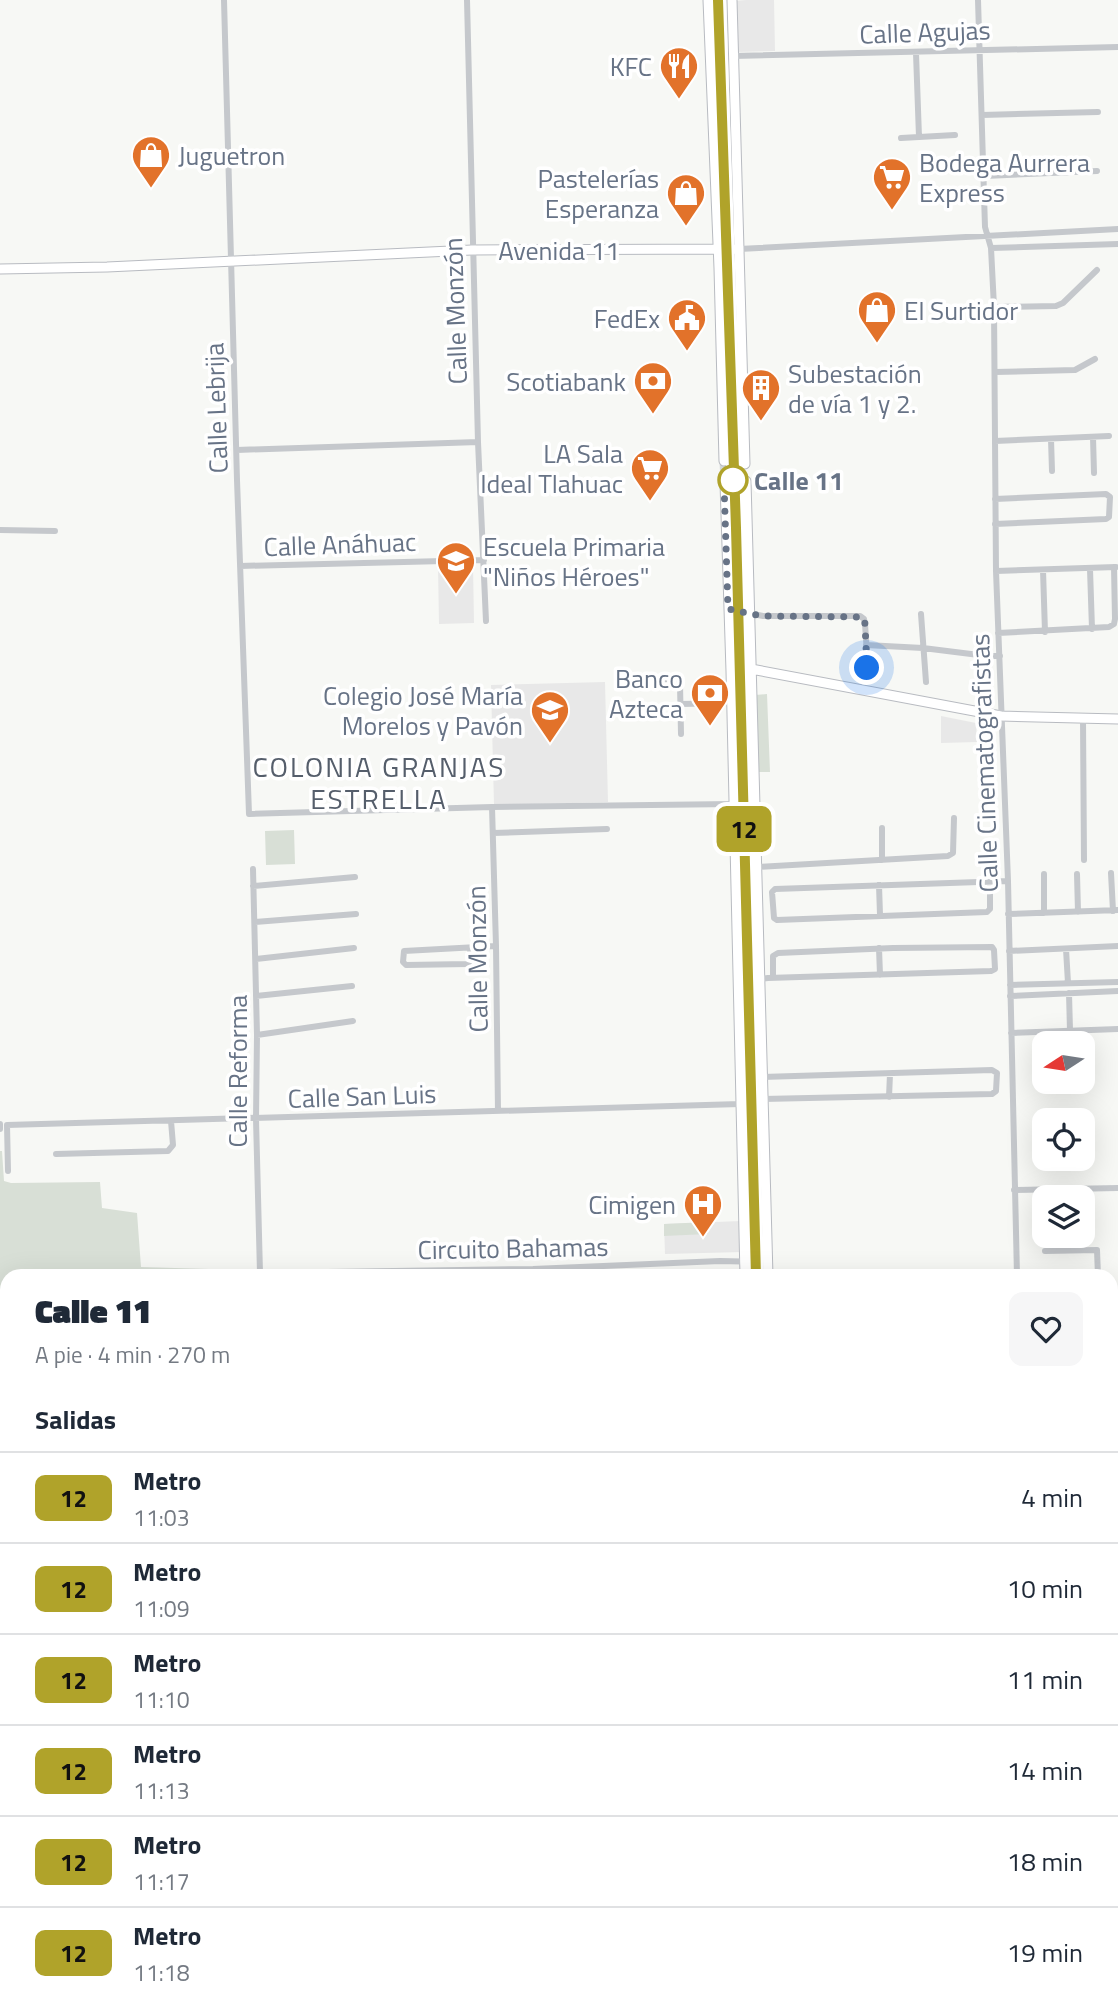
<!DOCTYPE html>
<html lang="es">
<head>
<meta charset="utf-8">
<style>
	:root { --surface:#fff; --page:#f6f6f7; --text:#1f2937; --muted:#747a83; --line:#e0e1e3 }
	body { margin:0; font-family:"Titillium Web",sans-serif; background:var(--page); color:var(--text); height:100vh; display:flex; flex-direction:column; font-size:26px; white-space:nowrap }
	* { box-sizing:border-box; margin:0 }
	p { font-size:23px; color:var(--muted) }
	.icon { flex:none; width:38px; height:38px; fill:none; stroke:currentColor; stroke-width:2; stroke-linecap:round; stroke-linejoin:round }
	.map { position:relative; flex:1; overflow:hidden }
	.side { position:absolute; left:0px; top:1269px; width:1118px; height:744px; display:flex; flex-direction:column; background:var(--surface); border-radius:21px 21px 0 0; box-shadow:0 7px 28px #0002 }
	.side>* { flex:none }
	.badge { padding:0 14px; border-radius:10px; font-size:24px; line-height:46px }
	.needle { width:46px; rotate:258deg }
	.buttons { position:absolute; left:1032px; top:1031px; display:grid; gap:14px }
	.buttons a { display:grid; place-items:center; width:63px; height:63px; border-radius:14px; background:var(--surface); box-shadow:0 7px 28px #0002; font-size:35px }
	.you { position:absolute; width:35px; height:35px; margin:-18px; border:5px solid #fff; border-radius:50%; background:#1a73e8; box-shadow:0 0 0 10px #1a73e833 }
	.map>.badge { position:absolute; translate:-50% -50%; box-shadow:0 0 0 4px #fff }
	h2 { padding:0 35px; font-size:26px; line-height:63px }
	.round { display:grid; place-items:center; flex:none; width:74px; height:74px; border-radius:14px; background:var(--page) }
	.head { display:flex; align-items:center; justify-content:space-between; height:119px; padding:0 35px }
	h1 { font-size:33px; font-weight:800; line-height:52px }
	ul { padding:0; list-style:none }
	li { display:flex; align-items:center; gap:21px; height:91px; padding:0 35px; border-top:2px solid var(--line) }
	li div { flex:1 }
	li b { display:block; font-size:26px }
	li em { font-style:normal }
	li .badge { min-width:77px; font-weight:700; text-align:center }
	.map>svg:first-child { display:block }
	.built { fill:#e8e8e8 }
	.green { fill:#d8dfd6 }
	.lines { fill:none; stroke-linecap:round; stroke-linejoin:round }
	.secondary-tunnel { stroke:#d3d7d9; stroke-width:9; stroke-dasharray:9 4.5; stroke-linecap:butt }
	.secondary-casing { stroke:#b8bbc1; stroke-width:11 }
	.street { stroke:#c5c8cc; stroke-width:6 }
	.secondary { stroke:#fff; stroke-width:9 }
	.rail { stroke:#a6aab1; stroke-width:2.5; stroke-dasharray:10 5; stroke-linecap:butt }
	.line-casing { stroke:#fff; stroke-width:16 }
	.line { stroke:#b0a32a; stroke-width:10 }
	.walk { stroke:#677386; stroke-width:7; stroke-dasharray:0 12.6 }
	.stop-dot { fill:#fff; stroke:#b0a32a; stroke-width:3.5 }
	.labels { text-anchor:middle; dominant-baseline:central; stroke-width:7; stroke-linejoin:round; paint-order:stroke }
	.street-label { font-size:26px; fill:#677386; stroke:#fff }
	.poi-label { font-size:26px; fill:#677386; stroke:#fff; text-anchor:end }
	.stop-label { font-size:26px; font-weight:bold; fill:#677386; stroke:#fff; text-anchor:start }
	.neighbourhood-label { font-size:28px; letter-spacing:2px; fill:#555e6b; stroke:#fff }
</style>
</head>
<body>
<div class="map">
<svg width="1118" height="2012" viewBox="0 0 1118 2012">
	<rect width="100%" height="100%" fill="#f7f8f5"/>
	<!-- built -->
	<path class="built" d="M746,0H774L775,51L737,52L735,1Z
		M473,565L474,623L439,624L438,566Z
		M605,682L608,802L494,805L491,685Z
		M941,716L976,723L977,742L941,743Z
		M741,1221L742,1252L665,1254L664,1224Z"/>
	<!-- green -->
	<path class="green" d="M767,694L770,772H758L755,695Z
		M294,830L295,864L266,865L265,831Z
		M0,1151H2L4,1181L11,1183L100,1182L102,1208L137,1213L141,1267L243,1270L238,1276H7V1348H0Z
		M707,1222L708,1234L664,1236V1224Z
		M7,1517V1584H0V1549H6Z
		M6,1721L7,1776L0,1777V1723Z
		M7,1808V1854L0,1847V1814Z"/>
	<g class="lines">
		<!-- secondary-tunnel -->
		<path class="secondary-tunnel" d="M724,461L725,483"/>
		<!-- secondary casing -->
		<g class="secondary-casing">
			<path id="secondary" d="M708,0L719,268L724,461
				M732,0L745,464
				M0,269L107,267L472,250L739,249
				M746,481L768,1276
				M725,483L731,671L745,1276
				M731,671L751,669L1001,716L1118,719
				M976,2006L1016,2012
				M1056,2006L1057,2012
				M1067,2006L1069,2012
				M744,2012L748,2006
				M770,2012L772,2006
				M785,2012L786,2006"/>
		</g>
		<!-- street -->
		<path class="street" d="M224,0L237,480L249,814L492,807L733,804
			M467,0L478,442L486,621
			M978,0L985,227L991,248L994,307L996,571L1008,881L1017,1276
			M916,53L919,137
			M733,56L1118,47
			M982,115L1098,112
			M901,138L955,135
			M985,176L1097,171
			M991,248L1118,244
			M739,249L1118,229
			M994,307L1056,306L1063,303L1097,270
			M995,372L1075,370L1095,359
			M1093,437L1094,473
			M1051,439L1052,471
			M995,441L1109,436
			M237,450L478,442
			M995,499L1106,494L1110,497L1109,517L1106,519L995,524
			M0,530L55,531
			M240,566L484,560
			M1090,569L1092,629
			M1043,570L1045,632
			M996,571L1116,567
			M728,609L763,616H860L864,619L865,624L868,668
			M921,614L926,682
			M998,633L1109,627L1114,624L1115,619L1114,567
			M866,645L923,648L987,656H1000
			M621,680L675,679L680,684L681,734
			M681,704L731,703
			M1083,719L1084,860
			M492,807L496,946L498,1111
			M882,828V860
			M493,833L607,829
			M756,867L948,856L953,853L954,818
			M253,869L257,1035L256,1119L260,1273
			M1111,873L1113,911
			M1077,874L1078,912
			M990,881V909L987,912L777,920L774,918L772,892L775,889L1008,881
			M879,885L880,915
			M253,886L355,877
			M1044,913V874
			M1008,914L1118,910
			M255,922L356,914
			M470,948L471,960L468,964L406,965L403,962L404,951L496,946
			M879,948L880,975
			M1066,949L1068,983
			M1009,951L1118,946
			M256,959L354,948
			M759,979L768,978L991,971L995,969L994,950L992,947L893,948L778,953L773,956V978
			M1010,985L1118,982
			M1069,993L1070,1031
			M256,996L352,986
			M1010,996L1118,991
			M1011,1033L1118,1029
			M257,1035L353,1021
			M889,1097L890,1074
			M0,1124V1129
			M56,1154L168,1151L173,1145L171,1121
			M8,1171L7,1125L740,1104L763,1099L992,1094L996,1091L997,1073L992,1070L762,1077
			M1014,1190L1118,1188
			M1045,1251L1097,1250L1098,1276
			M229,1276L257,1275
			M256,1276L260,1273L533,1269L720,1261L767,1262
			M1111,1357H1118
			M1111,1610H1112
			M1111,1631H1114
			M0,1655L7,1652
			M0,1683L7,1697
			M1111,1694H1118
			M1111,1758H1118
			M1111,1821H1118
			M0,1852L7,1858
			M1111,1882L1118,1881
			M1111,1897L1118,1896
			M0,1938L7,1939
			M1111,1983L1118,1981
			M1111,1999L1118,1997
			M489,2006L536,2012
			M203,2012L204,2006
			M284,2012L285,2006
			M316,2012L317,2006
			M371,2012L372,2006
			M403,2012L404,2006
			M466,2012L467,2006
			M1069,2012L1090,2006"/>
		<!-- secondary -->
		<use href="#secondary" class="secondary"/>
		<!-- rail -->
		<path class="rail" d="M718,0L736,528L756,1276
			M752,2012L755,2006"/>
	</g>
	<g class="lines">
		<!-- line casing -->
		<g class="line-casing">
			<path id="line" d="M718,0L736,528L756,1276"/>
		</g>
		<!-- line -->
		<use href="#line" class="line"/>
		<!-- walk -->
		<path class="walk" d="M733,480L724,483L728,609L762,616L860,617L864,619L865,624L867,668"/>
	</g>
	<!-- icons -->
	<defs>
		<g id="restaurant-pin" transform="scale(2.0125)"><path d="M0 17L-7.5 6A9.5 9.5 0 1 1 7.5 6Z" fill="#e2722a" stroke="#fff"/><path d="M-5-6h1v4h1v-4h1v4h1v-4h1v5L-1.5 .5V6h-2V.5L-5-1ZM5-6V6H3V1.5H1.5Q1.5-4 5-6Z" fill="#fff"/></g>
		<g id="shop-pin" transform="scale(2.0125)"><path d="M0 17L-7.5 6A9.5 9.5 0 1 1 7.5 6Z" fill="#e2722a" stroke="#fff"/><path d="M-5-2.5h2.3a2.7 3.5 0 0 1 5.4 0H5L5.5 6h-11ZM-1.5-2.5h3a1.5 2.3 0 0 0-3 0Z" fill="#fff"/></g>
		<g id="supermarket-pin" transform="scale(2.0125)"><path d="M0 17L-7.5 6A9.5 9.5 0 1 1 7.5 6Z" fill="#e2722a" stroke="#fff"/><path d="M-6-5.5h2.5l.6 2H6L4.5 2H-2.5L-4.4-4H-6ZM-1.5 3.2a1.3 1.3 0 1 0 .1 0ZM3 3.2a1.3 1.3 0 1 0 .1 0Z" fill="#fff"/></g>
		<g id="civic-pin" transform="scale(2.0125)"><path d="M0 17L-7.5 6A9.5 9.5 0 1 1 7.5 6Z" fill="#e2722a" stroke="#fff"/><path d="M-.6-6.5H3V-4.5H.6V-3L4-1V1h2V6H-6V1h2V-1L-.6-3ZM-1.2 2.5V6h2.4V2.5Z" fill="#fff"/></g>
		<g id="bank-pin" transform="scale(2.0125)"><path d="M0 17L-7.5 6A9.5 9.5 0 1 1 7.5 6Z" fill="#e2722a" stroke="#fff"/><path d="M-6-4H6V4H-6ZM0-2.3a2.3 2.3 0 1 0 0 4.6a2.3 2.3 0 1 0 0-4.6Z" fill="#fff"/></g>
		<g id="building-pin" transform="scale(2.0125)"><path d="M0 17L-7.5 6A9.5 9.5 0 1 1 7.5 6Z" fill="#e2722a" stroke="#fff"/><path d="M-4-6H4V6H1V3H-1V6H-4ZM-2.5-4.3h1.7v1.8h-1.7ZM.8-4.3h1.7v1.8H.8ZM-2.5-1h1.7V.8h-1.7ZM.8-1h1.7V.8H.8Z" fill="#fff"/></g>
		<g id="school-pin" transform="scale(2.0125)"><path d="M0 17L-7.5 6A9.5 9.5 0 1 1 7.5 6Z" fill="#e2722a" stroke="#fff"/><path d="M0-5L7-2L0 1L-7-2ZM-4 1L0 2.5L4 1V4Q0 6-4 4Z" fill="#fff"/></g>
		<g id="hospital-pin" transform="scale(2.0125)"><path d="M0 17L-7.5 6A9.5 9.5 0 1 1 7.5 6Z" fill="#e2722a" stroke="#fff"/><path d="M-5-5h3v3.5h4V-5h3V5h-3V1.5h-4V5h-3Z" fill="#fff"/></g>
	</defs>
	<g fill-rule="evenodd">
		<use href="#restaurant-pin" x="679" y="66"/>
		<use href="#shop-pin" x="151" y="155"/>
		<use href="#supermarket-pin" x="892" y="177"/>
		<use href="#shop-pin" x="686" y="193"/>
		<use href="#shop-pin" x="877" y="310"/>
		<use href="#civic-pin" x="687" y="318"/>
		<use href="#bank-pin" x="653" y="381"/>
		<use href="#building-pin" x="761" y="388"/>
		<use href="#supermarket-pin" x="650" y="468"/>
		<use href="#school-pin" x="456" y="561"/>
		<use href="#bank-pin" x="710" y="693"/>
		<use href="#school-pin" x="550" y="710"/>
		<use href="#hospital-pin" x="703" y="1204"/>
	</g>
	<!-- markers -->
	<circle class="stop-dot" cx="733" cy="480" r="14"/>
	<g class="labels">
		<!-- street labels -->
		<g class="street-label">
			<text transform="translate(925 32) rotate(-2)">Calle Agujas</text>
			<text x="559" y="250">Avenida 11</text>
			<text transform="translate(455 311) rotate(-92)">Calle Monzón</text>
			<text transform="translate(216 408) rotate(-92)">Calle Lebrija</text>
			<text transform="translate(340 544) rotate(-2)">Calle Anáhuac</text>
			<text transform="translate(984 763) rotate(-92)">Calle Cinematografistas</text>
			<text transform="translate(477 959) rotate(-91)">Calle Monzón</text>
			<text transform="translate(237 1071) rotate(-90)">Calle Reforma</text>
			<text transform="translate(362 1096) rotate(-2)">Calle San Luis</text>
			<text transform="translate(513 1248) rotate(-1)">Circuito Bahamas</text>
		</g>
		<!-- poi labels -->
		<g class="poi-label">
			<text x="652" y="66">KFC</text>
			<text x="178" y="155" text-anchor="start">Juguetron</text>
			<text x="919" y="162" text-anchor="start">Bodega Aurrera<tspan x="919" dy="30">Express</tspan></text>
			<text x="659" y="178">Pastelerías<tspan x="659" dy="30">Esperanza</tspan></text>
			<text x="904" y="310" text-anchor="start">El Surtidor</text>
			<text x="660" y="318">FedEx</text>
			<text x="788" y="373" text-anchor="start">Subestación<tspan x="788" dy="30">de vía 1 y 2.</tspan></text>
			<text x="626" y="381">Scotiabank</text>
			<text x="623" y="453">LA Sala<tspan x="623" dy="30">Ideal Tlahuac</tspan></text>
			<text x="483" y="546" text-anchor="start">Escuela Primaria<tspan x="483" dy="30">"Niños Héroes"</tspan></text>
			<text x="683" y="678">Banco<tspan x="683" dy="30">Azteca</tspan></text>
			<text x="523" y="695">Colegio José María<tspan x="523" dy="30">Morelos y Pavón</tspan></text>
			<text x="676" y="1204">Cimigen</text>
		</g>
		<!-- stop labels -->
		<g class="stop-label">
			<text x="754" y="480">Calle 11</text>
		</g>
		<!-- neighbourhood labels -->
		<g class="neighbourhood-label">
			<text x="379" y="766">COLONIA GRANJAS<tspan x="379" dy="32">ESTRELLA</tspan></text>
		</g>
	</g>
</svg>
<div class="buttons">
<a><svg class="needle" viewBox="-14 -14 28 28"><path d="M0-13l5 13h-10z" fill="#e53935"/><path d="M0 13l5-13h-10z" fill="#747a83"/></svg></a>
<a><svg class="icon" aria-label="locate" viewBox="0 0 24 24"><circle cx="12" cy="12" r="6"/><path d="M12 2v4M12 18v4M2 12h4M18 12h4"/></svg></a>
<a><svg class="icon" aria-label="layers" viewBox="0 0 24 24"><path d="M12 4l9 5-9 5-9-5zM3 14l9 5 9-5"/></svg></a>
</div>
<div class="you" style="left:867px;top:668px"></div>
<b class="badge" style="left:744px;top:829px;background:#b0a32a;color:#111">12</b>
<section class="side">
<div class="head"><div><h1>Calle 11</h1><p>A pie · 4 min · 270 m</p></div><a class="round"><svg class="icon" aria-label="heart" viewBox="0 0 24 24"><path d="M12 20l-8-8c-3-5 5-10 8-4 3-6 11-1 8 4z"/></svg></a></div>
<h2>Salidas</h2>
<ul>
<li><span class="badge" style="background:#b0a32a;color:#111">12</span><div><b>Metro</b><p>11:03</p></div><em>4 min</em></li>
<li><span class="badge" style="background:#b0a32a;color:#111">12</span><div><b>Metro</b><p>11:09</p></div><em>10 min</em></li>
<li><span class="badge" style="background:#b0a32a;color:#111">12</span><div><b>Metro</b><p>11:10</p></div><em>11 min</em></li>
<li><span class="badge" style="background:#b0a32a;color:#111">12</span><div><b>Metro</b><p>11:13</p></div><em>14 min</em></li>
<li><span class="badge" style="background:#b0a32a;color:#111">12</span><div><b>Metro</b><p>11:17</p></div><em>18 min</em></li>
<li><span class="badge" style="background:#b0a32a;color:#111">12</span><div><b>Metro</b><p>11:18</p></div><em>19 min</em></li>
</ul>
</section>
</div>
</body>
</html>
